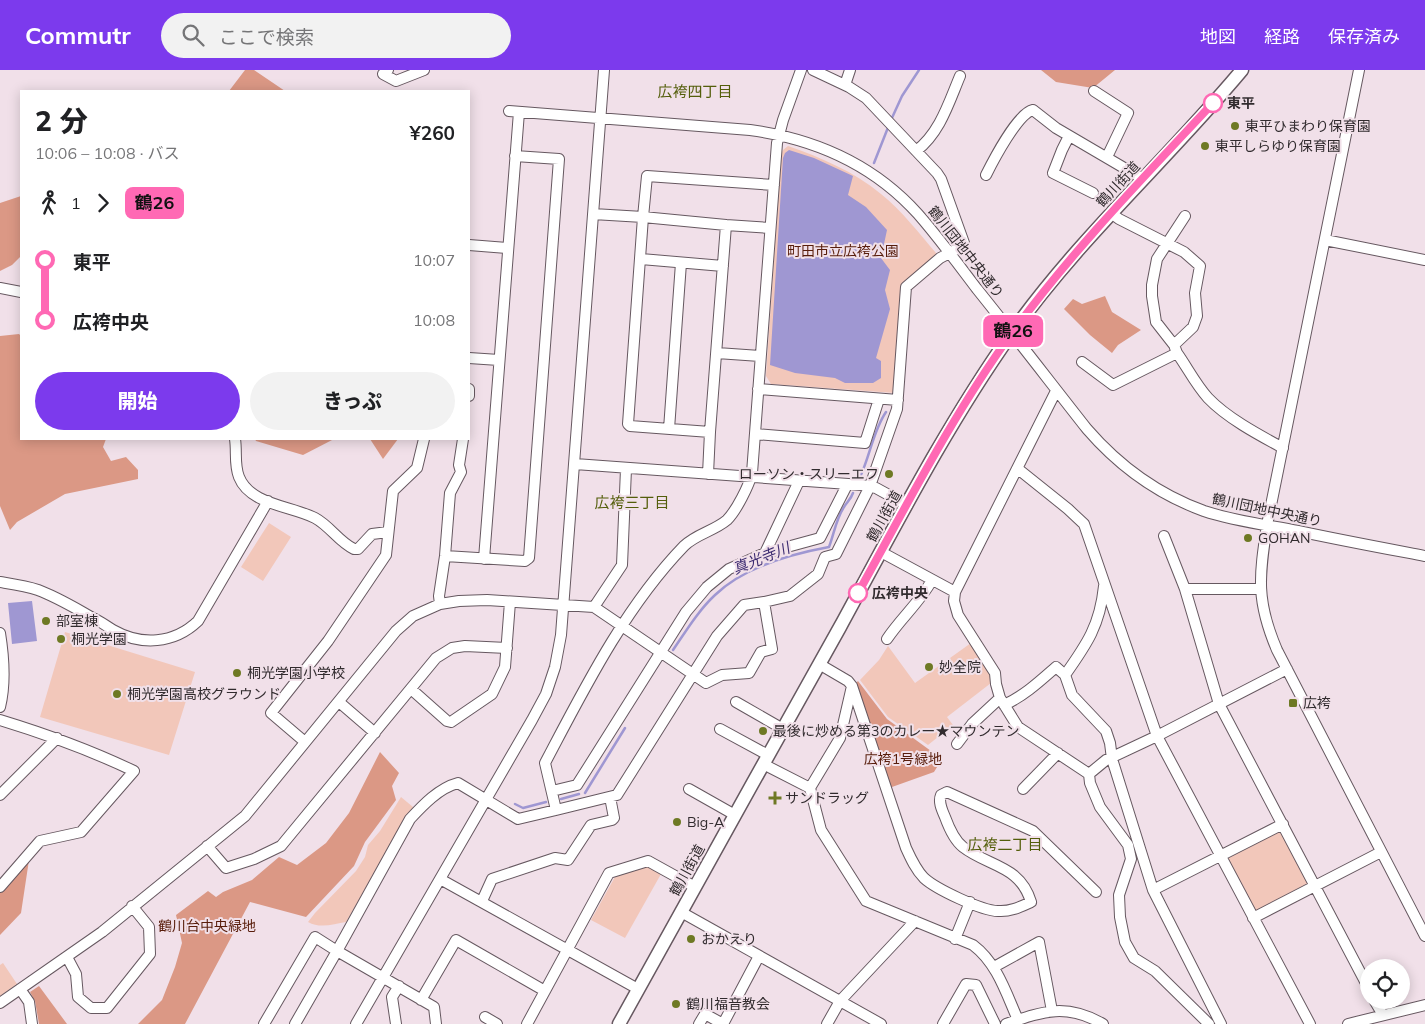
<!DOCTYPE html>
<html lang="ja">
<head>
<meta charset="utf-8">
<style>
	:root { --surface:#fff; --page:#f2f2f2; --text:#202124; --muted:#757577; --accent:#7c3aed }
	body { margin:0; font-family:Mulish,"Noto Sans JP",sans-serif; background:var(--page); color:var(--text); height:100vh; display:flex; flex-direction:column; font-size:19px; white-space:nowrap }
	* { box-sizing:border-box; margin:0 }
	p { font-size:16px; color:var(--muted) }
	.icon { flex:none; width:28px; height:28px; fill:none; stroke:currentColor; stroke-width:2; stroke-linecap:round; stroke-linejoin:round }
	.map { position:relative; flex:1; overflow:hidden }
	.drawer { position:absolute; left:20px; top:20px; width:450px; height:350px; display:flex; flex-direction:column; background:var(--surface); border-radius:0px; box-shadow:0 2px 12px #0003 }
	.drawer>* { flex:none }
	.badge { padding:0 10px; border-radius:8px; font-size:18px; line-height:32px }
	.controls { position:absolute; left:1360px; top:889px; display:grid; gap:10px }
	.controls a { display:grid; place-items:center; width:50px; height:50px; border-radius:50%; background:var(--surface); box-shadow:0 2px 12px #0003; font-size:25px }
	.map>.badge { position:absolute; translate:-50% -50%; box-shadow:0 0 0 2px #fff }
	.legs { display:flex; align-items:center; gap:8px; height:55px; padding:0 15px; font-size:16px }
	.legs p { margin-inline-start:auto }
	.headline { display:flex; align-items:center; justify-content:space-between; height:85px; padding:0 15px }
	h1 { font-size:28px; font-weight:800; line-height:38px }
	.button { display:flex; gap:10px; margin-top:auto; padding:10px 15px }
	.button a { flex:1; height:58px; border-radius:30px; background:var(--accent); color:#fff; font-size:20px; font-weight:800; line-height:58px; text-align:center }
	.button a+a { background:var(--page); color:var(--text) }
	ul { padding:0 15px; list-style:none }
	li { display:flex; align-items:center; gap:18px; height:60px; font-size:19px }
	li i { display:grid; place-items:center; width:8px; height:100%; margin:0 6px; background:currentColor }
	li i::after { content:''; width:12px; height:12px; margin:-6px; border:4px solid; border-radius:50%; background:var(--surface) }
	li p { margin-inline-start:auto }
	li:first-child i { background:linear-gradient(#0000 50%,currentColor 0) }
	li:last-child i { background:linear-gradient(currentColor 50%,#0000 0) }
	header { display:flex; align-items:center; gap:30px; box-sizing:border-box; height:70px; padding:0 25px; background:var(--accent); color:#fff }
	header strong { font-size:24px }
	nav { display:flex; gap:28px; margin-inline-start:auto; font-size:18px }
	.search { width:350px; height:45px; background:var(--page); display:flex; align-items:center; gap:12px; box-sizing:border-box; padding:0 18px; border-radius:28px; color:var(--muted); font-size:19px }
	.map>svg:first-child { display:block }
	.green { fill:#f2c7ba }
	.forest { fill:#db9885 }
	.water { fill:#9f97d2 }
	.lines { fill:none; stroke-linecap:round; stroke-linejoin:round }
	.stream { stroke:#9f97d2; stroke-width:2.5 }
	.minor-casing { stroke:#665860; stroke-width:12 }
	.major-casing { stroke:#665860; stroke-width:15 }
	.minor { stroke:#fff; stroke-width:10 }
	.major { stroke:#fff; stroke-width:12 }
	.line-1-casing { stroke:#fff; stroke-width:11 }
	.line-1 { stroke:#ff69b4; stroke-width:8 }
	.stop-1-dot { fill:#fff; stroke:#ff69b4; stroke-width:2.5 }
	.poi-dot { fill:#6e7924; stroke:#f1e0e9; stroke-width:2 }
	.labels { text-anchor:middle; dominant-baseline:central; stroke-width:4; stroke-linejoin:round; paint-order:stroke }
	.stop-label { font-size:14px; font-weight:bold; fill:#312b2e; stroke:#f1e0e9; text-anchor:start }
	.poi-label { font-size:14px; fill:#312b2e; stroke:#f1e0e9; text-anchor:start }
	.street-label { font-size:14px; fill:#312b2e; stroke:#f1e0e9 }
	.park-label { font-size:14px; fill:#581d0b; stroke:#f1e0e9 }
	.neighbourhood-label { font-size:15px; fill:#545e0b; stroke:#f1e0e9 }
	.water-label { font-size:15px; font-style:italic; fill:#3b2a70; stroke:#f1e0e9 }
</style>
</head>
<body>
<header>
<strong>Commutr</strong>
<div class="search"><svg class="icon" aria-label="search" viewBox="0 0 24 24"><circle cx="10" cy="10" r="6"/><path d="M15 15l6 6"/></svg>ここで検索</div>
<nav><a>地図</a><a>経路</a><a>保存済み</a></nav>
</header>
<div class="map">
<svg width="1425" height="954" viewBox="0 0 1425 954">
	<rect width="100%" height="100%" fill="#f1e0e9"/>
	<!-- green -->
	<path class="green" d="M788,76C822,88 853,101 881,124C902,141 919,163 936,183L935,188L902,214L895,323L771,314L766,306L781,84L783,80Z
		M269,453L291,467L263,511L241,497Z
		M65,562L195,602L169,685L40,647Z
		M971,573L991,605V613L947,647L953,655L928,675L888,647L860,610L879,590L888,576L915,613Z
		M401,727L413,737L346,852C334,854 320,859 308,852L315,843L356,801L365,787L368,775L380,761Z
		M1282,757L1311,815L1254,846L1223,785Z
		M647,796L661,804L625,868L591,850L616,805Z
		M3,893L17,914L0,926V895Z"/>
	<!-- forest -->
	<path class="forest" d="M245,0H254L285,21H229Z
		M1041,0H1115L1093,18L1056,12Z
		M21,126V186L12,195L0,201V133Z
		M1105,226L1112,242L1141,260L1118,275L1112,283L1090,265L1064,239L1073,229L1082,234Z
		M19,264L21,266V369H106L103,377L111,391L126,387L138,400V409L65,424L17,452L10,460L0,436V266Z
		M255,369H334L303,385L256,371Z
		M370,369H398L383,389Z
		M858,611L887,649L942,689L934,702L892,717L888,715L855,614Z
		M380,682L399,703L392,716L396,730L365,772L354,796L306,847L250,832L185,954H138L162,930L175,897L182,873L176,845L208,821L216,827L223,822L252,810L279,787L297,795L326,773L349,743Z
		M29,790L21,843L0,865V823Z
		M39,916L67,954H39L35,931L30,922Z"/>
	<!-- water -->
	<path class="water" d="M789,80L814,88L853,106L848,125L866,137L887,160L881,188L890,200L885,220L890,239L876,288L881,291V308L873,313H845L835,308L795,303L770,295L783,88L785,83Z
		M32,531L37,571L12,574L8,533Z"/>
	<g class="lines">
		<!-- stream -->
		<path class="stream" d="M891,50L902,26L919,0
			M874,93L889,55
			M860,407C870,386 873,361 886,342
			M673,580C686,561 698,541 715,525C744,497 791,484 829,477C834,464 836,449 844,437C847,432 851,429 853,423
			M585,723L625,658
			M561,729L579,724
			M515,734L523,738L546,732"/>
		<!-- minor casing -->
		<g class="minor-casing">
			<path id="minor" d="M388,0L383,4L396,11L424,0
				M1359,0L1267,455C1259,507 1256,531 1277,580L1425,866
				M845,15L850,0
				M1094,21L1128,43L1107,87
				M509,41L750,60C816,69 873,94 918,144C939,168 958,194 977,219C1014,265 1050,312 1087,359C1119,396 1157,424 1204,441C1234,451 1267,455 1298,461C1340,470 1383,478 1425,486
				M1069,66L1062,80L1053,103L1093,123
				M916,81C940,63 949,32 960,6
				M986,105C993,91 1018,43 1033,40L1056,58L1143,109
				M1111,143L1119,149L1184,182L1200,196L1195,223L1197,246L1193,257L1174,275
				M593,144L643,147L628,354L630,356L710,362L708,404
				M1185,146L1157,189L1152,215V226L1156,252L1174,275L1177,283C1187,297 1196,315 1208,328C1227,348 1259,365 1283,378
				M726,155L643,147L647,106L774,115
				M1325,170L1425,190
				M469,175L507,178
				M641,189L723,196
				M0,218L21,222
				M717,283L760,286
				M469,288L499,290
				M1082,292L1113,315L1177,283
				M469,319V326
				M758,319L898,330
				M1056,321L955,522L954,531L958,545L995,603L996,614L1000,628L1018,657L1089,704
				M669,359L681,193
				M710,362L726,155L770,158
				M755,364L865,373L879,329
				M235,369C237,381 234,395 239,407C250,435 292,436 315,448C330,456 339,472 354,479H358L372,464L388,462
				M575,394L862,415L876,418L907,435
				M1018,399L1068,439L1084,454L1157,666L1310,954
				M1164,466L1185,519L1219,634L1369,919
				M881,482L955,522
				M765,483L799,411
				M445,486L525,491L529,488L559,89L515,86
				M484,489L519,42
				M0,512C12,514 26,516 38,520C57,527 75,538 93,548C100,551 106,556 113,560C141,576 174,574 198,551L268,431
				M1185,519H1260
				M440,534L439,526L445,486L450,423L461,402L459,395L463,369
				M594,537L622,495L626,399
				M0,563C4,588 6,613 0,637
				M887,569C901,548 920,532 932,510
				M819,594L848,611L852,616L906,778C911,789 916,800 924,808C936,819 982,841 998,841C1010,842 1020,837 1031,832C1020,795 989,797 963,777C954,770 949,758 945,747C942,740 938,732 941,725L947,722L1033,761L1096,822
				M1065,605C1087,574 1100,555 1104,516
				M852,616L840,668L810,718L821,760L866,831L973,875C997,893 1006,923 1018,950
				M411,619L447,651L451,652L492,624L505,597L510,532
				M339,632L375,663
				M736,632L783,659
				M1004,635C1024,626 1040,611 1056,597L1065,605L1072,625L1106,661L1110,673L1112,689L1153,820L1221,954
				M0,650C46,664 90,680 134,701L81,762L40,771L0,817
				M720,659L768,685
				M305,672L271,643L328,571L386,485L393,421L417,398L424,369
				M957,674L972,654L1000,628
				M763,694L810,718
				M689,719L735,745
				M1023,719L1058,683
				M552,721L577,715L686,542L707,517L729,499L765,483L820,468L847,415
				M0,725L57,668
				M556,740L617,725L717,566L744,535L764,532
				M207,776L226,798L254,789L281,776L436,588L452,578L465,576L507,578
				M440,809L638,919
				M1153,820L1283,754
				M482,831L492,809L555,788L568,790L591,755L612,750L614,748L610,727
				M681,842L881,954
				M1253,848L1381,782
				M955,869L970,832
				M67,887L76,904L78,927L91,938H107L150,884L149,857L132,836
				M994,897L1039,872L1052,941
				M20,919L29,932L32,954
				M421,930L456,870L545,921
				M1374,930L1383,945
				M0,933L102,862L245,746L396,561L413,546L440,534L459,531L487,530L594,537L706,613L722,605L749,603L761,582L772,579L764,532L790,526L818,504L825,487L836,484L870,416L897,339L906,217L940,188L961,177L964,173L941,109L937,103L866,28L849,17L813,0
				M485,947L497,954
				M264,954L315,867L337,881L295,954
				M356,954L532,650L546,624L555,597L561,565L604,0
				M396,954L392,927L399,916
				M436,954L434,937L337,881L410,749C423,735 439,718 458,713L518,749L556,740L545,693C584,619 625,537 684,476C696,464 714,461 727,450C736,441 749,416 752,403L777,73L783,50L801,0
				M527,954L609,803L648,791L695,817
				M699,954L705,944L723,954L759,886
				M827,954L840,931L915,851
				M943,954L966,914L976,915L995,954
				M1006,954C1044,941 1066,933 1103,954
				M1209,954L1155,901L1134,888L1125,872L1120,847L1119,825L1131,789L1128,775L1100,737L1090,713L1089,704L1106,690L1157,666L1287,599
				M1348,954L1425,935"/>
		</g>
		<!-- major casing -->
		<g class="major-casing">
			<path id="major" d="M619,954C692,822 766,689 840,557C894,458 946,356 1011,264C1079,168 1167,90 1242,0"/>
		</g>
		<!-- minor -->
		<use href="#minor" class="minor"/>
		<!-- major -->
		<use href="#major" class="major"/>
	</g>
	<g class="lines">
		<!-- line-1 casing -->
		<g class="line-1-casing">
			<path id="line-1" d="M858,523C907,435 953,344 1012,263C1072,181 1144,107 1213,33"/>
		</g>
		<!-- line-1 -->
		<use href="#line-1" class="line-1"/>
	</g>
	<!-- markers -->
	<g class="stop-1-dot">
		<circle cx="1213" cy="33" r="9"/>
		<circle cx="858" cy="523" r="9"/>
	</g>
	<g class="poi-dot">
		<circle cx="1235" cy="56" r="5"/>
		<circle cx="1205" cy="76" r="5"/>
		<circle cx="889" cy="404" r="5"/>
		<circle cx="1248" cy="468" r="5"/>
		<circle cx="46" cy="551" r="5"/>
		<circle cx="61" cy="569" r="5"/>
		<circle cx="929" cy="597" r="5"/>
		<circle cx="237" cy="603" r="5"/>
		<circle cx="117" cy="624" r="5"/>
		<rect x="1288" y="628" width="10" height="10" rx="2.5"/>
		<circle cx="763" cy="661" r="5"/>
		<path d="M772.5 720.5h5v5h5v5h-5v5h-5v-5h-5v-5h5z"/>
		<circle cx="677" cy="752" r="5"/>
		<circle cx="691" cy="869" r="5"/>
		<circle cx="676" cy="934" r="5"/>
	</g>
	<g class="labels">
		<!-- stop labels -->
		<g class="stop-label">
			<text x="1227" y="33">東平</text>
			<text x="872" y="523">広袴中央</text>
		</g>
		<!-- poi labels -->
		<g class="poi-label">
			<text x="1245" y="56">東平ひまわり保育園</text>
			<text x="1215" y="76">東平しらゆり保育園</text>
			<text x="879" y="404" text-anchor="end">ローソン・スリーエフ</text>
			<text x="1258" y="468">GOHAN</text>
			<text x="56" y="551">部室棟</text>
			<text x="71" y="569">桐光学園</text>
			<text x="939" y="597">妙全院</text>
			<text x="247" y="603">桐光学園小学校</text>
			<text x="127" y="624">桐光学園高校グラウンド</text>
			<text x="1303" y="633">広袴</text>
			<text x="773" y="661">最後に炒める第3のカレー★マウンテン</text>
			<text x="785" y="728">サンドラッグ</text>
			<text x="687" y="752">Big-A</text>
			<text x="701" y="869">おかえり</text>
			<text x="686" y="934">鶴川福音教会</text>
		</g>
		<!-- street labels -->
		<g class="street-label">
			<text transform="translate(1118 114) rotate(-47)">鶴川街道</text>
			<text transform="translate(966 182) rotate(52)">鶴川団地中央通り</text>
			<text transform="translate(1267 440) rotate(12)">鶴川団地中央通り</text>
			<text transform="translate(884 446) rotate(-61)">鶴川街道</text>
			<text transform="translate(687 800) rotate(-61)">鶴川街道</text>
		</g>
		<!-- park labels -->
		<g class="park-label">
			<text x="843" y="181">町田市立広袴公園</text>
			<text x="903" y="689">広袴1号緑地</text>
			<text x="207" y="856">鶴川台中央緑地</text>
		</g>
		<!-- neighbourhood labels -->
		<g class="neighbourhood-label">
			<text x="695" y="21">広袴四丁目</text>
			<text x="632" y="432">広袴三丁目</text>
			<text x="1005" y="774">広袴二丁目</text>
		</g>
		<!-- water labels -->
		<g class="water-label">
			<text transform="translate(761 488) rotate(-22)">真光寺川</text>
		</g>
	</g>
</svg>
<div class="controls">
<a><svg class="icon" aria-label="locate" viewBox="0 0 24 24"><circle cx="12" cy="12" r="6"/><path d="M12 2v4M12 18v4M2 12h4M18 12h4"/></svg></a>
</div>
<b class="badge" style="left:1013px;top:261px;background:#ff69b4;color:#111">鶴26</b>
<section class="drawer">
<div class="headline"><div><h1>2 分</h1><p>10:06 – 10:08 · バス</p></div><b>¥260</b></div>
<div class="legs"><svg class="icon" aria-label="walk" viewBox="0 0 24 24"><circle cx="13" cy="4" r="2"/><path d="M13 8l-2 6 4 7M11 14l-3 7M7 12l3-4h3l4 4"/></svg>1<svg class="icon" aria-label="forward" viewBox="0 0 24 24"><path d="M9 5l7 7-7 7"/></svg><b class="badge" style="background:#ff69b4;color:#111">鶴26</b></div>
<ul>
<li><i style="color:#ff69b4"></i><b>東平</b><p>10:07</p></li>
<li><i style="color:#ff69b4"></i><b>広袴中央</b><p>10:08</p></li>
</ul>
<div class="button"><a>開始</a><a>きっぷ</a></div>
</section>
</div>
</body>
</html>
